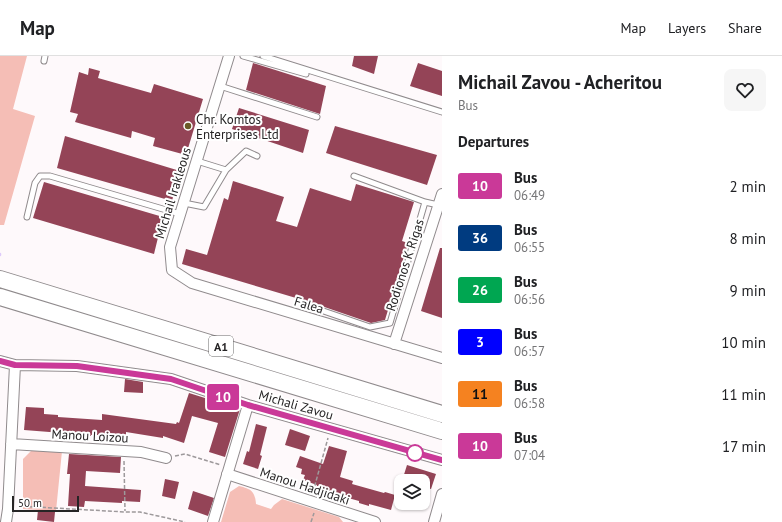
<!DOCTYPE html>
<html lang="en">
<head>
<meta charset="utf-8">
<style>
	:root { --surface:#fff; --page:#f6f6f6; --text:#202124; --muted:#757577; --line:#e0e0e0 }
	body { margin:0; font-family:"PT Sans",sans-serif; background:var(--page); color:var(--text); height:100vh; display:flex; flex-direction:column; font-size:15px; white-space:nowrap }
	* { box-sizing:border-box; margin:0 }
	p { font-size:13px; color:var(--muted) }
	.icon { flex:none; width:22px; height:22px; fill:none; stroke:currentColor; stroke-width:2; stroke-linecap:round; stroke-linejoin:round }
	.map { position:relative; flex:1; overflow:hidden }
	.panel { display:flex; flex-direction:column; background:var(--surface); width:340px }
	.panel>* { flex:none }
	.badge { padding:0 8px; border-radius:3px; font-size:14px; line-height:26px }
	.fabs { position:absolute; left:394px; top:418px; display:grid; gap:8px }
	.fabs a { display:grid; place-items:center; width:36px; height:36px; border-radius:8px; background:var(--surface); box-shadow:0 1px 3px #0004; font-size:20px }
	.scale { position:absolute; left:12px; bottom:10px; width:67px; box-sizing:border-box; padding-left:4px; border:2px solid #262425; border-top:0; font-size:11px; line-height:14px; white-space:nowrap; color:#262425; -webkit-text-stroke:3px #fff; paint-order:stroke }
	.map>.badge { position:absolute; translate:-50% -50%; box-shadow:0 0 0 2px #fff }
	h2 { padding:0 16px; font-size:15px; line-height:36px }
	.round { display:grid; place-items:center; flex:none; width:42px; height:42px; border-radius:8px; background:var(--page) }
	.head { display:flex; align-items:center; justify-content:space-between; height:68px; padding:0 16px }
	h1 { font-size:19px; font-weight:700; line-height:30px }
	ul { padding:0; list-style:none }
	li { display:flex; align-items:center; gap:12px; height:52px; padding:0 16px }
	li div { flex:1 }
	li b { display:block; font-size:15px }
	li em { font-style:normal }
	li .badge { min-width:44px; font-weight:700; text-align:center }
	header { display:flex; align-items:center; gap:24px; box-sizing:border-box; height:56px; padding:0 20px; background:var(--surface); border-bottom:1px solid var(--line) }
	header strong { font-size:19px }
	nav { display:flex; gap:22px; margin-inline-start:auto; font-size:14px }
	main { display:flex; flex:1; min-height:0 }
	.map>svg:first-child { display:block }
	.green { fill:#f5beb6 }
	.lines { fill:none; stroke-linecap:round; stroke-linejoin:round }
	.stream { stroke:#decbfa; stroke-width:2.5 }
	.building { fill:#944457 }
	.service-casing { stroke:#908b8d; stroke-width:7 }
	.minor-casing { stroke:#908b8d; stroke-width:12 }
	.trunk-casing { stroke:#908b8d; stroke-width:18 }
	.path { stroke:#9d999b; stroke-width:1.5; stroke-dasharray:4 2; stroke-linecap:butt }
	.service { stroke:#fff; stroke-width:5 }
	.minor { stroke:#fff; stroke-width:10 }
	.trunk { stroke:#fff; stroke-width:16 }
	.line-casing { stroke:#fff; stroke-width:9 }
	.line { stroke:#ca3998; stroke-width:6 }
	.poi-dot { fill:#695a27; stroke:#fff; stroke-width:1.5 }
	.stop-dot { fill:#fff; stroke:#ca3998; stroke-width:2 }
	.labels { text-anchor:middle; dominant-baseline:central; stroke-width:4; stroke-linejoin:round; paint-order:stroke }
	.shield { fill:#fff; stroke:#676666; stroke-width:1 }
	.shield-label { font-size:12px; font-weight:bold; fill:#262425 }
	.poi-label { font-size:13px; fill:#262425; stroke:#fff; text-anchor:start }
	.street-label { font-size:13px; fill:#262425; stroke:#fff }
</style>
</head>
<body>
<header>
<strong>Map</strong>
<nav><a>Map</a><a>Layers</a><a>Share</a></nav>
</header>
<main>
<div class="map">
<svg width="442" height="466" viewBox="0 0 442 466">
	<rect width="100%" height="100%" fill="#fef9fb"/>
	<!-- green -->
	<path class="green" d="M0,0H27L13,53L35,60L4,169H0Z
		M31,395H62L56,455L23,453V403Z
		M239,430C251,433 255,435 256,448L271,453L274,449L282,443L339,461L343,466H221L230,436Z"/>
	<g class="lines">
		<!-- stream -->
		<path class="stream" d="M0,198V199"/>
	</g>
	<!-- building -->
	<path class="building" d="M354,0H378L374,18L352,10Z
		M253,7L326,30L320,58L246,34Z
		M418,7L442,15V40L410,30Z
		M89,12L100,15L98,22L151,37L154,28L203,43L186,99L153,90L155,82L132,75L131,82L75,66L78,58L70,56L79,16L88,19Z
		M239,52L309,74L303,97L232,73Z
		M335,70L437,99L427,129L326,97Z
		M65,80L180,115L172,145L57,112Z
		M233,125L284,141L276,165L297,171L310,132L351,145L356,128L414,146L402,185L408,187L385,264L371,267L307,245L303,246L295,244L296,242L182,208L186,193L207,199L224,142L228,144Z
		M44,126L163,161L154,198L33,162Z
		M440,192H442V262L421,255Z
		M125,323L143,326V337L124,336Z
		M189,337L240,353L225,401L209,396L218,367L192,360L184,387L163,380V382L126,376V379H91V380L75,379V378L24,374L26,351L44,352V358L58,359V361L102,364V358L176,368L177,366L179,367Z
		M256,368L267,371L260,399L262,400L258,413L243,408L247,395L249,396Z
		M290,373L310,380L305,395L285,389Z
		M329,390L347,395L340,421L353,425L352,428L384,437L385,436L395,439L391,454L369,448V450L359,447V445L316,433L317,429L303,424L305,419L301,418L302,413L296,411L300,400L323,408Z
		M69,398L121,401L120,417L86,415L85,430L141,434L140,446L122,445V447L85,445L84,451L68,450L70,418H67Z
		M407,409L436,418L431,433L423,431V425H402Z
		M165,423L179,426L175,443L162,440Z
		M193,435L214,442L208,460L188,453Z
		M38,454L55,456L54,466L37,464Z"/>
	<g class="lines">
		<!-- service casing -->
		<g class="service-casing">
			<path id="service" d="M243,0L306,18
				M263,0L442,56
				M44,5L45,0
				M220,30L317,61
				M197,105L226,114
				M354,120L425,146L438,149
				M184,147L204,151L226,114L246,95L257,100
				M27,161L35,127L40,120H50L180,158
				M306,249L370,271L390,267L425,146"/>
		</g>
		<!-- minor casing -->
		<g class="minor-casing">
			<path id="minor" d="M229,0L170,191L172,214L192,227L442,302
				M394,288L442,138
				M0,305L15,309L77,310L171,323L248,349L442,404
				M11,388L141,396L166,402
				M227,418L375,466
				M6,466L8,453L15,309
				M213,466L248,349
				M434,466L442,438"/>
		</g>
		<!-- trunk casing -->
		<g class="trunk-casing">
			<path id="trunk" d="M0,223L442,358
				M0,241L442,375"/>
		</g>
		<!-- path -->
		<path class="path" d="M175,400L185,398L221,409
			M124,405L125,455
			M313,436L328,382
			M18,450L125,456H140L185,466
			M311,466L314,457"/>
		<!-- service -->
		<use href="#service" class="service"/>
		<!-- minor -->
		<use href="#minor" class="minor"/>
		<!-- trunk -->
		<use href="#trunk" class="trunk"/>
	</g>
	<g class="lines">
		<!-- line casing -->
		<g class="line-casing">
			<path id="line" d="M0,305L15,309L77,310L171,323L248,349L442,404"/>
		</g>
		<!-- line -->
		<use href="#line" class="line"/>
	</g>
	<!-- markers -->
	<circle class="poi-dot" cx="188" cy="70" r="4"/>
	<circle class="stop-dot" cx="415" cy="397" r="8"/>
	<g class="labels">
		<!-- shield labels -->
		<rect class="shield" x="209" y="280" width="24" height="20" rx="3"/>
		<g class="shield-label">
			<text x="221" y="290">A1</text>
		</g>
		<!-- poi labels -->
		<g class="poi-label">
			<text x="196" y="63">Chr. Komtos<tspan x="196" dy="15">Enterprises Ltd</tspan></text>
		</g>
		<!-- street labels -->
		<g class="street-label">
			<text transform="translate(173 137) rotate(-73)">Michail Irakleous</text>
			<text transform="translate(405 209) rotate(-72)">Rodionos K Rigas</text>
			<text transform="translate(309 249) rotate(17)">Falea</text>
			<text transform="translate(296 349) rotate(16)">Michali Zavou</text>
			<text transform="translate(90 380) rotate(3)">Manou Loizou</text>
			<text transform="translate(305 430) rotate(18)">Manou Hadjidaki</text>
		</g>
	</g>
</svg>
<div class="fabs">
<a><svg class="icon" aria-label="layers" viewBox="0 0 24 24"><path d="M12 4l9 5-9 5-9-5zM3 14l9 5 9-5"/></svg></a>
</div>
<div class="scale">50 m</div>
<b class="badge" style="left:223px;top:341px;background:#ca3998;color:#fff">10</b>
</div>
<section class="panel">
<div class="head"><div><h1>Michail Zavou - Acheritou</h1><p>Bus</p></div><a class="round"><svg class="icon" aria-label="heart" viewBox="0 0 24 24"><path d="M12 20l-8-8c-3-5 5-10 8-4 3-6 11-1 8 4z"/></svg></a></div>
<h2>Departures</h2>
<ul>
<li><span class="badge" style="background:#ca3998;color:#fff">10</span><div><b>Bus</b><p>06:49</p></div><em>2 min</em></li>
<li><span class="badge" style="background:#003b80;color:#fff">36</span><div><b>Bus</b><p>06:55</p></div><em>8 min</em></li>
<li><span class="badge" style="background:#00a651;color:#fff">26</span><div><b>Bus</b><p>06:56</p></div><em>9 min</em></li>
<li><span class="badge" style="background:#00f;color:#fff">3</span><div><b>Bus</b><p>06:57</p></div><em>10 min</em></li>
<li><span class="badge" style="background:#f58220;color:#111">11</span><div><b>Bus</b><p>06:58</p></div><em>11 min</em></li>
<li><span class="badge" style="background:#ca3998;color:#fff">10</span><div><b>Bus</b><p>07:04</p></div><em>17 min</em></li>
</ul>
</section>
</main>
</body>
</html>
